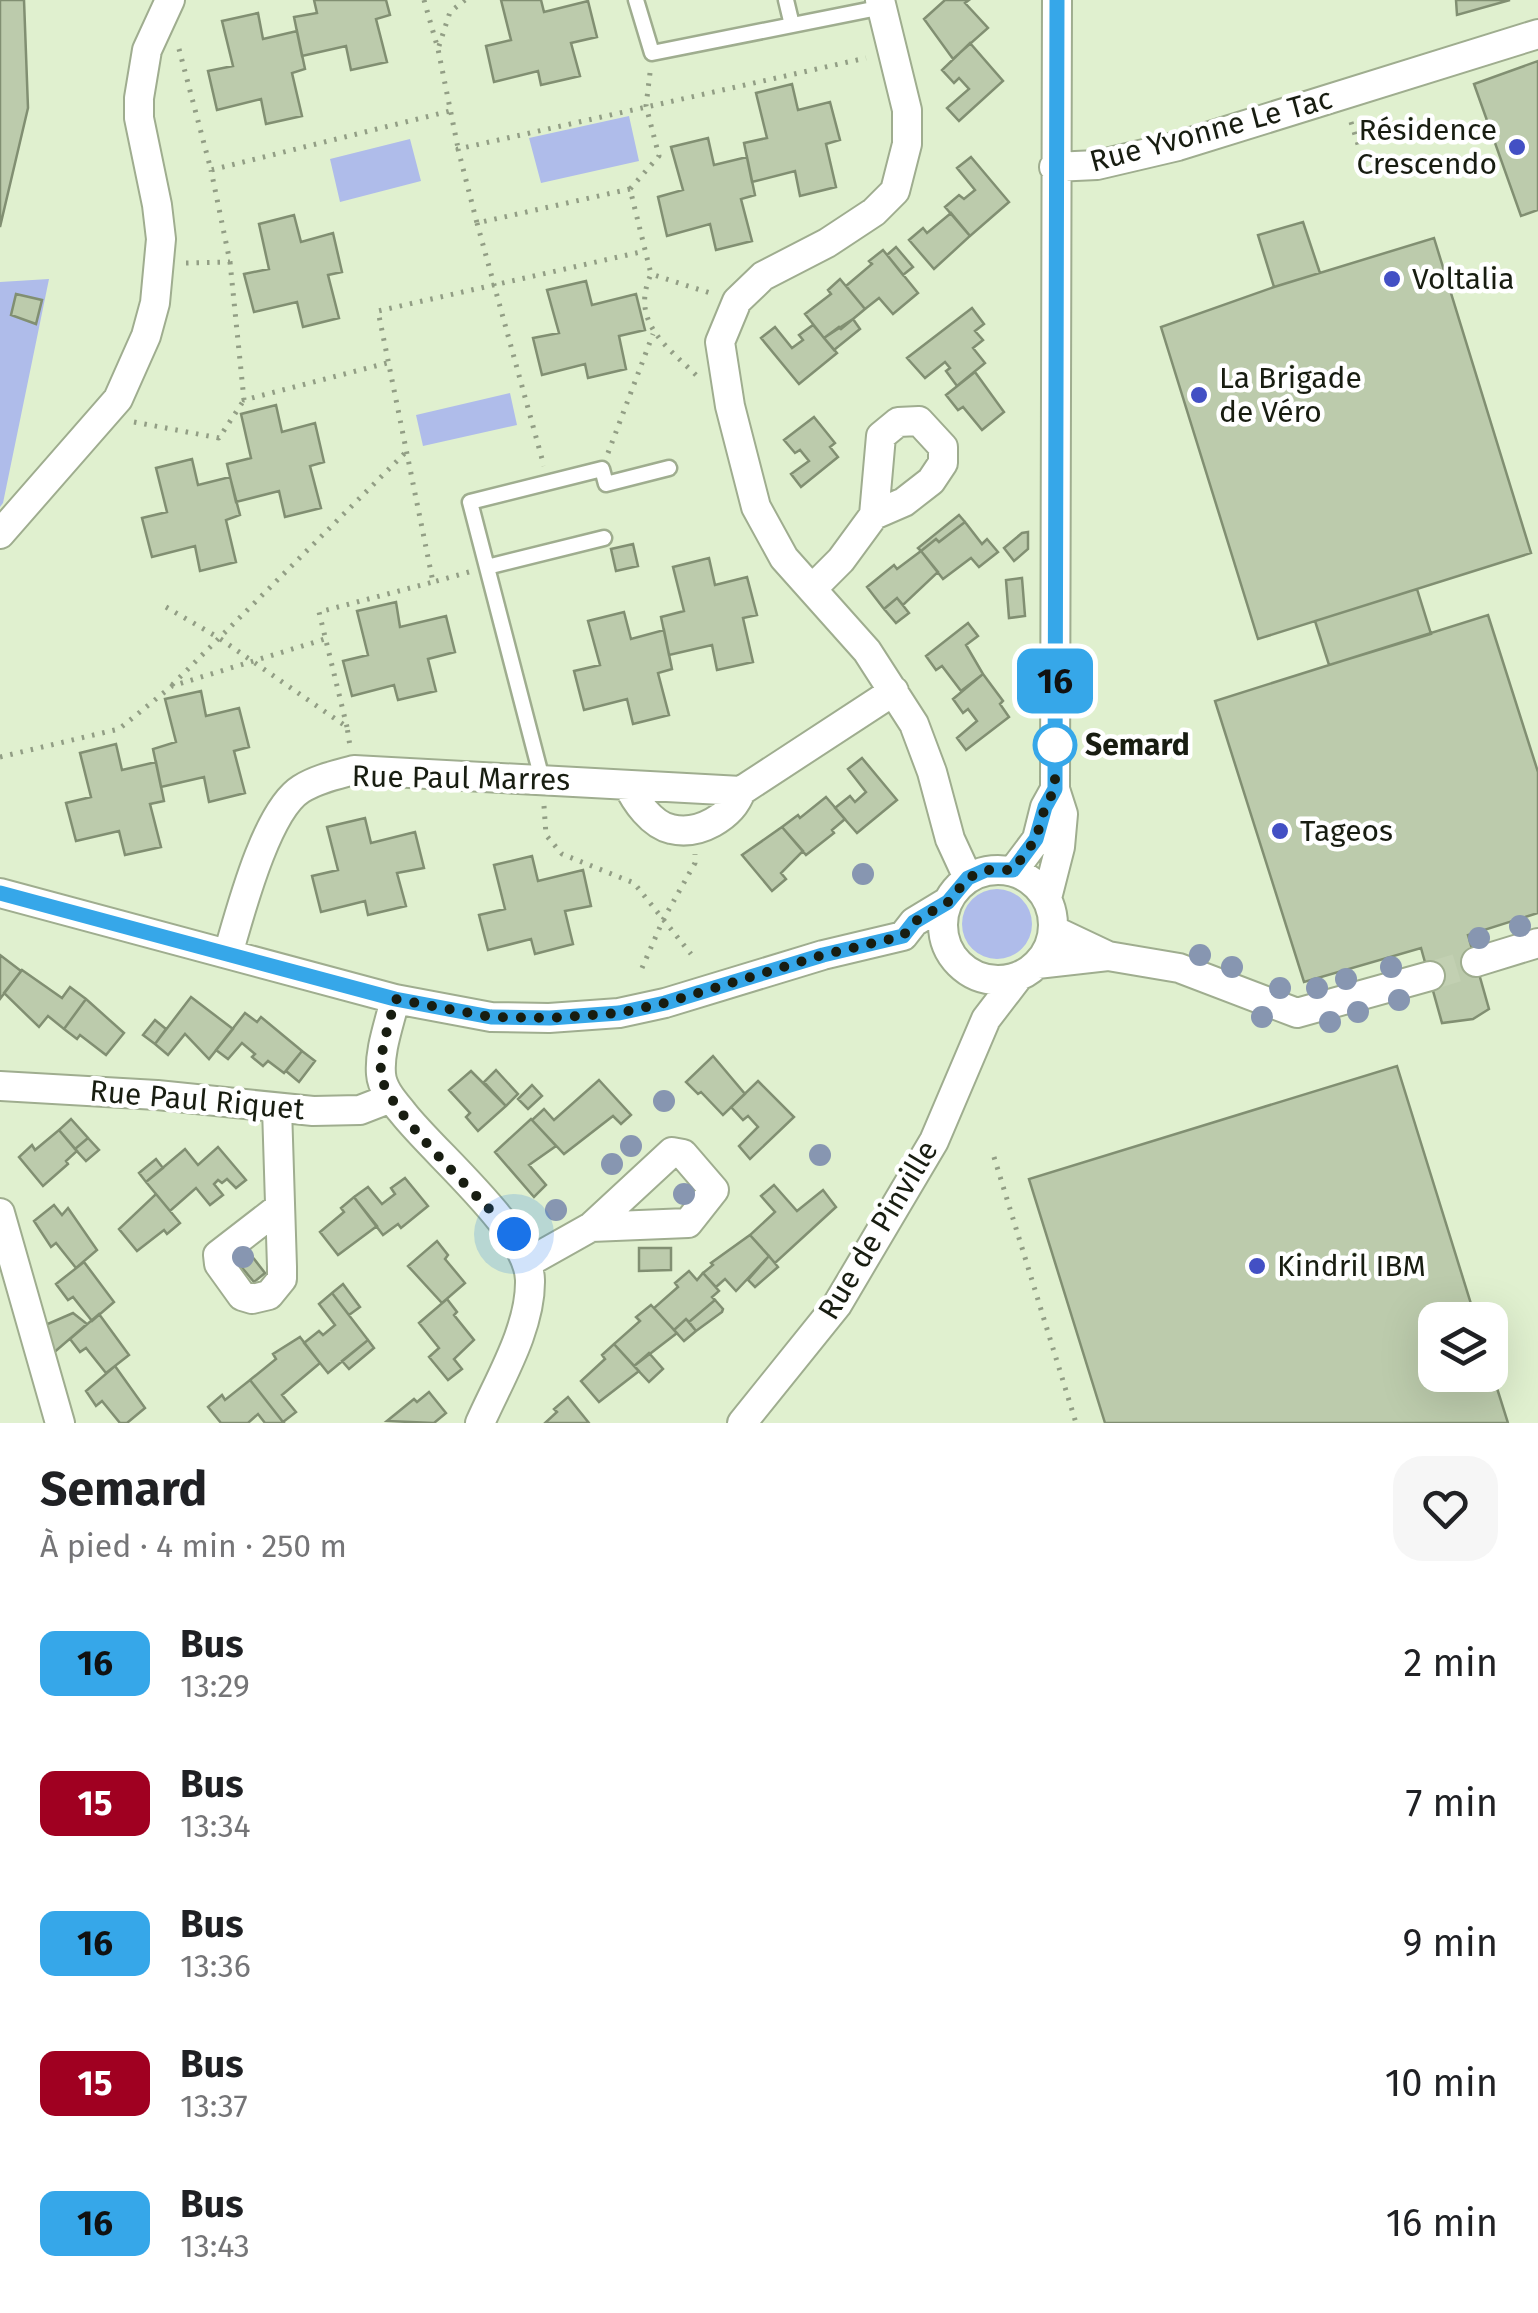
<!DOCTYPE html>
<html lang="fr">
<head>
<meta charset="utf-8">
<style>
	:root { --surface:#fff; --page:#f6f6f6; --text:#202124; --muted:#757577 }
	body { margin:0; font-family:"Fira Sans",sans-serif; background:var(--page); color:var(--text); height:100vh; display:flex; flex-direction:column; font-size:38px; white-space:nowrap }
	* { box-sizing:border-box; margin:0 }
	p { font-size:32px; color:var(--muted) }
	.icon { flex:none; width:55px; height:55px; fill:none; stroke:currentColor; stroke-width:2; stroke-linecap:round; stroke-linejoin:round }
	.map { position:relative; height:1423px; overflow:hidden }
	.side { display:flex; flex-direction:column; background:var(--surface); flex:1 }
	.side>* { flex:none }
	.badge { padding:0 20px; border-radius:15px; font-size:35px; line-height:65px }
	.fabs { position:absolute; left:1418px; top:1302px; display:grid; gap:20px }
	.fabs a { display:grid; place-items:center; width:90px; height:90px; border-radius:20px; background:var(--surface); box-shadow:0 10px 40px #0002; font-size:50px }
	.you { position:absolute; width:50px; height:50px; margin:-25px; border:8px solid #fff; border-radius:50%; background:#1a73e8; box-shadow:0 0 0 15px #1a73e833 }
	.map>.badge { position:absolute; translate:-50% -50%; box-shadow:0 0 0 5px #fff }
	.round { display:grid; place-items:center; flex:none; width:105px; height:105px; border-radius:30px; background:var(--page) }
	.head { display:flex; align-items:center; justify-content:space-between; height:170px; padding:0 40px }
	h1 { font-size:48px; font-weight:700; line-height:75px }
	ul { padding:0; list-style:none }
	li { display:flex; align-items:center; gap:30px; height:140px; padding:0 40px }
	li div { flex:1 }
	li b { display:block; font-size:38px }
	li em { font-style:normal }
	li .badge { min-width:110px; font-weight:700; text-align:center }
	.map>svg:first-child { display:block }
	.green { fill:#afbcea }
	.building { fill:#bccbac; stroke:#818f72; stroke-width:2.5 }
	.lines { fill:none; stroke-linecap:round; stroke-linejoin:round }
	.street-tunnel { stroke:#c2d0b2; stroke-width:28; stroke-dasharray:28 14; stroke-linecap:butt }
	.lane-casing { stroke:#9fad8f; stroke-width:19 }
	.street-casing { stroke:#9fad8f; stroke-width:32 }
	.path { stroke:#929e85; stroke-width:5; stroke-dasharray:2.5 8; stroke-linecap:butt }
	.lane { stroke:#fff; stroke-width:14 }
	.street { stroke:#fff; stroke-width:28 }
	.tree { fill:#8796b1 }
	.line-casing { stroke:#fff; stroke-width:22 }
	.line { stroke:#36a7e9; stroke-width:15 }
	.walk { stroke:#181d11; stroke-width:10; stroke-dasharray:0 18 }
	.poi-dot { fill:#4350c4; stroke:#fff; stroke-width:4 }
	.stop-dot { fill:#fff; stroke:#36a7e9; stroke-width:5 }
	.labels { text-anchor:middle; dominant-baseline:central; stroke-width:9; stroke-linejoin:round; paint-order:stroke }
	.street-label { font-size:30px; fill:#181d11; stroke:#fff }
	.poi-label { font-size:30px; fill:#181d11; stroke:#fff; text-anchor:start }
	.stop-label { font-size:30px; font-weight:bold; fill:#181d11; stroke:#fff; text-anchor:start }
</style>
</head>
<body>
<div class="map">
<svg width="1538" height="1423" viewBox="0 0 1538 1423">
	<rect width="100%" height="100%" fill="#e0f0cf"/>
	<!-- green -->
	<path class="green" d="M629,116L639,161L541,183L529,138Z
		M410,139L421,181L340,202L330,159Z
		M49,279L3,503L0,507V282Z
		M510,393L517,425L423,446L416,415Z
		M962 924a35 35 0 1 1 70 0a35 35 0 1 1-70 0Z"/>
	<!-- building -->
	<path class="building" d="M0,0H24L28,108L0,227Z
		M314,0H386L390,15L376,19L387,62L351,70L346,46L302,56L294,17L317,13Z
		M501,0H541L544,12L588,1L597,37L571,43L580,76L541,85L538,71L494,82L486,46L511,40Z
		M945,0H969L965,3L988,28L953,59L924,19Z
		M1456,0H1510L1457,15Z
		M258,13L263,39L297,31L305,69L292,73L302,116L266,124L261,99L217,110L208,71L233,66L222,21Z
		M970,43L1003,81L959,121L947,108L969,89L959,78L954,83L942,70Z
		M1538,61V210L1521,216L1474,84Z
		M792,84L798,110L830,102L840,140L826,144L836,187L800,196L795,171L752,182L744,143L767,138L756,93Z
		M708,138L714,165L747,157L755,195L741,199L752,241L716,250L710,224L667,236L658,197L683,190L671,147Z
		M971,157L1009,202L970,236L945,207L959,195L964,199L975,190L957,168Z
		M951,213L970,236L934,269L909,240L923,228L927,233Z
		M294,215L301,242L333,233L342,272L328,275L339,318L303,327L297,302L254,312L244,274L269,269L259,224Z
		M1303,222L1320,273L1274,287L1258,235Z
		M1434,238L1531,553L1258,639L1161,327L1274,287Z
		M896,247L913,267L903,275L887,255Z
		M883,250L918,293L893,314L879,298L865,309L846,286L872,264L869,261Z
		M840,279L865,309L841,329L839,327L824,338L805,314L831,294L828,290Z
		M586,281L592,305L636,294L645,330L619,336L626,369L588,378L585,364L542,375L533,338L559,333L547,290Z
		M16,294L42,300L36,324L11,315Z
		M972,308L984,324L975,331L983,340L973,348L985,363L957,386L946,371L950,368L945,362L925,378L907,358Z
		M853,319L860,329L834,350L824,338Z
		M813,325L837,353L799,384L761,338L775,327L792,348L803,340L799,335Z
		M975,372L1004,412L982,430L963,407L958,410L946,395Z
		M276,405L282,432L315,423L324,462L310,466L321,508L285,517L279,491L236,502L227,464L251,458L241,414Z
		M814,417L835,443L830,447L838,457L801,487L791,474L809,461L800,450L795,453L784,440Z
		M192,459L198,485L230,477L240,515L226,520L236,562L200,571L195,546L152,557L142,518L167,512L156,468Z
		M959,515L965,522L939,542L936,539L921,551L918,548Z
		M965,522L982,544L987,539L998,552L979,567L971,558L943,579L921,551L936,539L939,542Z
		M1028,532V549L1014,561L1004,548L1022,533Z
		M633,544L638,566L616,571L611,549Z
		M921,551L938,572L903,605L897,598L884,609L867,587L894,565L897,569Z
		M709,558L715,585L747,577L757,615L743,618L753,662L717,670L712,645L669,655L661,617L684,611L673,567Z
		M1022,578L1025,616L1009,618L1006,580Z
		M1417,589L1431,634L1329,665L1315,621Z
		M897,598L909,613L896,623L884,609Z
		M396,602L400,627L446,616L455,652L428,659L436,691L398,700L394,685L352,696L343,661L368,655L357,611Z
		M624,612L631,639L664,630L672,669L658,673L669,715L633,724L627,699L584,710L574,671L600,665L588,621Z
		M1488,615L1538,772V913L1468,935L1489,1009L1473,1019L1442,1023L1421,948L1304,982L1215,701Z
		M968,623L978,636L966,645L983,674L961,691L942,666L936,670L926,656Z
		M983,674L1003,701L1000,704L1009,717L966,750L957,738L977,721L968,709L963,713L953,699Z
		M201,691L206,716L239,708L249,747L234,751L245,793L209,802L204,777L161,787L153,749L176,742L165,699Z
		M116,744L122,770L156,762L164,801L150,804L161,847L125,855L119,831L76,841L66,803L91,797L80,753Z
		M862,758L897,800L857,833L835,808L850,796L855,802L866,792L848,769Z
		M826,797L845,819L832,830L834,833L806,855L782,827L798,815L800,818Z
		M365,818L371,843L415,832L424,868L397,873L406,906L368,915L365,901L321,912L312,876L338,870L327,827Z
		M782,827L803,851L781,873L786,879L772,891L742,855Z
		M532,856L538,881L583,870L591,906L565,911L573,944L535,954L531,939L488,950L479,915L505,909L494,865Z
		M0,955L21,971L0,999Z
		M22,970L62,998L70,987L86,999L64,1029L48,1016L39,1027L4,993Z
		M191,997L233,1029L209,1059L185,1034L168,1055L155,1044Z
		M86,999L124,1033L106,1055L80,1035L77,1039L64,1029Z
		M245,1013L257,1022L261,1017L302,1051L284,1073L268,1061L263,1066L252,1057L255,1054L242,1043L228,1059L216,1050Z
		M155,1020L166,1029L155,1044L143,1035Z
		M302,1051L315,1061L299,1082L286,1071Z
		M713,1056L745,1094L723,1115L701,1092L698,1094L686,1082Z
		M1397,1066L1476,1320H1435V1375H1490V1366L1508,1423H1105L1029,1179Z
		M496,1070L518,1094L506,1106L484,1082Z
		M471,1071L506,1106L478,1131L466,1117L470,1113L449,1090Z
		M599,1080L631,1115L621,1124L613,1116L564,1154L532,1120L544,1109L554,1120Z
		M758,1081L794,1117L750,1159L739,1146L758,1127L748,1116L743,1120L731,1107Z
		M532,1085L542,1096L528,1109L518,1099Z
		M71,1119L88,1138L75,1149L59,1130Z
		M531,1119L556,1146L529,1165L546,1185L534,1197L495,1152Z
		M59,1130L77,1151L66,1161L68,1164L43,1186L19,1157L32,1145L35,1150Z
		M88,1138L99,1150L86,1161L75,1149Z
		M218,1147L246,1180L236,1188L227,1179L222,1183L218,1180L214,1184L223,1195L210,1205L196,1188L170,1211L146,1182L185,1149L198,1165Z
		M156,1159L163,1168L146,1182L139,1173Z
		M405,1178L428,1206L401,1228L398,1224L383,1235L354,1197L368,1187L382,1204L395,1194L391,1188Z
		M774,1185L797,1211L823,1190L836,1207L775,1263L750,1235L775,1212L761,1196Z
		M156,1194L180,1223L167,1234L164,1230L137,1251L119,1229Z
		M354,1197L377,1226L338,1255L320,1232L344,1212L341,1208Z
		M54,1205L62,1215L68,1208L97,1250L76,1268L56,1243L51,1247L34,1221Z
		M750,1235L769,1256L736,1291L725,1279L716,1287L703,1273L713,1265L711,1263Z
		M437,1241L448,1255L445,1259L465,1283L442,1303L408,1266Z
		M639,1248H671V1270L639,1271Z
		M251,1255L265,1273L254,1282L239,1264Z
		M769,1256L778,1267L755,1287L748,1280Z
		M84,1262L114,1302L92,1321L73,1297L68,1300L56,1284Z
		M689,1271L697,1280L703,1273L719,1291L712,1297L715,1300L689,1322L686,1319L674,1330L654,1308L678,1287L675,1283Z
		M343,1284L360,1307L349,1315L332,1293Z
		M332,1293L368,1340L328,1373L304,1343L319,1331L323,1335L335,1325L319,1304Z
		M447,1299L457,1312L454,1315L474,1340L454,1359L462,1369L448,1380L429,1357L439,1348L419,1323Z
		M715,1300L723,1309L722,1312L696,1331L689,1322Z
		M651,1305L677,1333L634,1366L614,1344L640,1321L636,1317Z
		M73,1313L87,1324L51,1355L43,1326Z
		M99,1314L129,1355L106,1373L86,1348L80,1352L70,1339Z
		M686,1319L696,1331L684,1341L674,1330Z
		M300,1337L320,1363L282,1395L296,1412L283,1422L250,1380L276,1359L273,1354Z
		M368,1340L374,1348L349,1369L342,1361Z
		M614,1344L639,1371L599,1402L581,1381L605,1359L602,1355Z
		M649,1353L663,1369L649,1382L634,1366Z
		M115,1366L145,1408L127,1423H120L102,1401L96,1406L86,1391Z
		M250,1380L283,1422L284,1423H265L258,1414L248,1423H221L208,1407L222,1395L225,1400Z
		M429,1392L446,1413L434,1423L387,1421L414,1399L417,1402Z
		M568,1397L589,1423H545L557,1412L554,1409Z"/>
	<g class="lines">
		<!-- street-tunnel -->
		<path class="street-tunnel" d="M1430,976L1476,962"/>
		<!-- lane casing -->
		<g class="lane-casing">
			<path id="lane" d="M636,0L652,53L883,7
				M786,0L792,25
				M487,567L604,538
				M542,779L470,502L602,469L606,484L669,468"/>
		</g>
		<!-- street casing -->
		<g class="street-casing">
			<path id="street" d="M880,0L907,110V144L895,191L874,212L827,243L763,276L737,301L720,342L730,406L756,507L784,558L867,651L914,724L932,772L950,839L968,878
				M1054,167L1097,165L1178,146L1538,34
				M0,534L118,399L146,336L155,303L161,239L157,205L139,118V98L147,50L170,0
				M812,589L841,560L874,515L904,502L931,481L943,463V447L919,421L898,422L881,436L874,515
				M628,785C635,801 652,825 671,829C698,836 732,817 741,791
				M943 925a55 55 0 1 1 110 0a55 55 0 1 1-110 0Z
				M1013,871L1037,839L1045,807L1055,789
				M0,893L395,999L491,1017L549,1018L619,1013L665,1003L823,955L903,936L914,922L947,902
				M1047,898L1060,847L1063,814L1055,789L1057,0
				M228,954C240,913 266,811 301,789C317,779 336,775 354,770L741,791L894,691
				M1108,956L1179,968L1297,1013L1430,976
				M1476,962L1538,943
				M1037,964L1108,956L1053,930
				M395,999C390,1022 379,1050 381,1074C382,1089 394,1102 403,1113C435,1154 529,1231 530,1280C531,1328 499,1380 480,1423
				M0,1086L157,1095L313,1111L360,1110L391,1098
				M277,1108L282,1267V1279L269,1295L252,1299L242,1296L219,1264L218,1255L280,1207
				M0,1213L60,1423
				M527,1263L591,1227L688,1223L714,1190L683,1154L672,1152L591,1227
				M742,1423L837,1305L934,1141L986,1019L1019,976"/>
		</g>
		<!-- path -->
		<path class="path" d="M424,0L438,49L458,148
			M439,46L450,12L465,0
			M179,49L211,170L450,111
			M650,73L646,106L659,156L630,189L651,274
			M1351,122L1362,157
			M630,189L477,223L458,149L866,58
			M477,223L544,466
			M230,262L244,400L387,363
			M186,263L230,262L211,170
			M696,375C665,345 630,321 651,274L710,293
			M134,422L219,438L244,400
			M608,453L653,334
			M469,572L433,582L378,311L645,251
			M166,607L219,638L347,727L350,746
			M172,685L407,451
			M347,727L319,612L433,582
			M0,757L119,729L172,686L325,639
			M544,806L546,835L562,854L634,883L691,954
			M642,968L663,920L695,863V854
			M994,1157L1076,1423"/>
		<!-- lane -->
		<use href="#lane" class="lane"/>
		<!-- street -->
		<use href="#street" class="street"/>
	</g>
	<!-- trees -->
	<g class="tree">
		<circle cx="863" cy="874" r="11"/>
		<circle cx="1520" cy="926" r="11"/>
		<circle cx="1479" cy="938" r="11"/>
		<circle cx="1200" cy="955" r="11"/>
		<circle cx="1232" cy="967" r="11"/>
		<circle cx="1391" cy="967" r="11"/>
		<circle cx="1346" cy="979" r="11"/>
		<circle cx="1280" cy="988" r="11"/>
		<circle cx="1317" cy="988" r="11"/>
		<circle cx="1399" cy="1000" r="11"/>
		<circle cx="1358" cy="1012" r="11"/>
		<circle cx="1262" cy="1017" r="11"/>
		<circle cx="1330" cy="1022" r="11"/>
		<circle cx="664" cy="1101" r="11"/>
		<circle cx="631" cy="1146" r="11"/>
		<circle cx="820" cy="1155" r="11"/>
		<circle cx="612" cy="1164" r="11"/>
		<circle cx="684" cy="1194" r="11"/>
		<circle cx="556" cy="1210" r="11"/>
		<circle cx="243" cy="1257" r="11"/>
	</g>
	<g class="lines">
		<!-- line casing -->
		<g class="line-casing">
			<path id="line" d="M0,893L395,999L491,1017L550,1018L619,1013L665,1003L823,955L903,936L914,922L948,902L968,878L986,870H1013L1036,839L1045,807L1055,789L1057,0"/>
		</g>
		<!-- line -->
		<use href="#line" class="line"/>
		<!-- walk -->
		<path class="walk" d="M514,1234C487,1206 385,1109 381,1075C379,1051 390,1023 395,999L491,1017L550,1018L619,1013L665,1003L823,955L903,936L914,922L948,902L968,878L986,870H1013L1036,839L1045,807L1055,789V745"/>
	</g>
	<!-- markers -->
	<g class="poi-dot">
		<circle cx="1517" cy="147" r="10"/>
		<circle cx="1392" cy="279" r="10"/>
		<circle cx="1199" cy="395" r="10"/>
		<circle cx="1280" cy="831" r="10"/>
		<circle cx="1257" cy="1266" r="10"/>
	</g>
	<circle class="stop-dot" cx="1055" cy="745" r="20"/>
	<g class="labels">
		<!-- street labels -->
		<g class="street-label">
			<text transform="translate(1211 130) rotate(-15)">Rue Yvonne Le Tac</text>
			<text transform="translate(461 778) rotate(1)">Rue Paul Marres</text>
			<text transform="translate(197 1100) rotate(5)">Rue Paul Riquet</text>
			<text transform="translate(878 1230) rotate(-59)">Rue de Pinville</text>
		</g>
		<!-- poi labels -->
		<g class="poi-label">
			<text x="1497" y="130" text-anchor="end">Résidence<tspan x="1497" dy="34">Crescendo</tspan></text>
			<text x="1412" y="279">Voltalia</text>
			<text x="1219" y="378">La Brigade<tspan x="1219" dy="34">de Véro</tspan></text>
			<text x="1300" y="831">Tageos</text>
			<text x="1277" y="1266">Kindril IBM</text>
		</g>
		<!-- stop labels -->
		<g class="stop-label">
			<text x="1085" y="745">Semard</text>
		</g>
	</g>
</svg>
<div class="fabs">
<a><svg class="icon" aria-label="layers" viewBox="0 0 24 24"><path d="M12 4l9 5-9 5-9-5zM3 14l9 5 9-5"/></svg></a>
</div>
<div class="you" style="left:514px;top:1234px"></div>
<b class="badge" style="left:1055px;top:681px;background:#36a7e9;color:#111">16</b>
</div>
<section class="side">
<div class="head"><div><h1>Semard</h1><p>À pied · 4 min · 250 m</p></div><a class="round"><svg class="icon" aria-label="heart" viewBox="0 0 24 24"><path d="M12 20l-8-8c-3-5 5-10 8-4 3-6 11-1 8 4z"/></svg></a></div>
<ul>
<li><span class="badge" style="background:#36a7e9;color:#111">16</span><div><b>Bus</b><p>13:29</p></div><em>2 min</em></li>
<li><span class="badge" style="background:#a00021;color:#fff">15</span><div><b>Bus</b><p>13:34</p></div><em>7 min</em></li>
<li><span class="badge" style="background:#36a7e9;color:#111">16</span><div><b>Bus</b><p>13:36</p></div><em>9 min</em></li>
<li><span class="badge" style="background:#a00021;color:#fff">15</span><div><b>Bus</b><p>13:37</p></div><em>10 min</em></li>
<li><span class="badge" style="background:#36a7e9;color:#111">16</span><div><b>Bus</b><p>13:43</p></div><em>16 min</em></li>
</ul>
</section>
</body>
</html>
